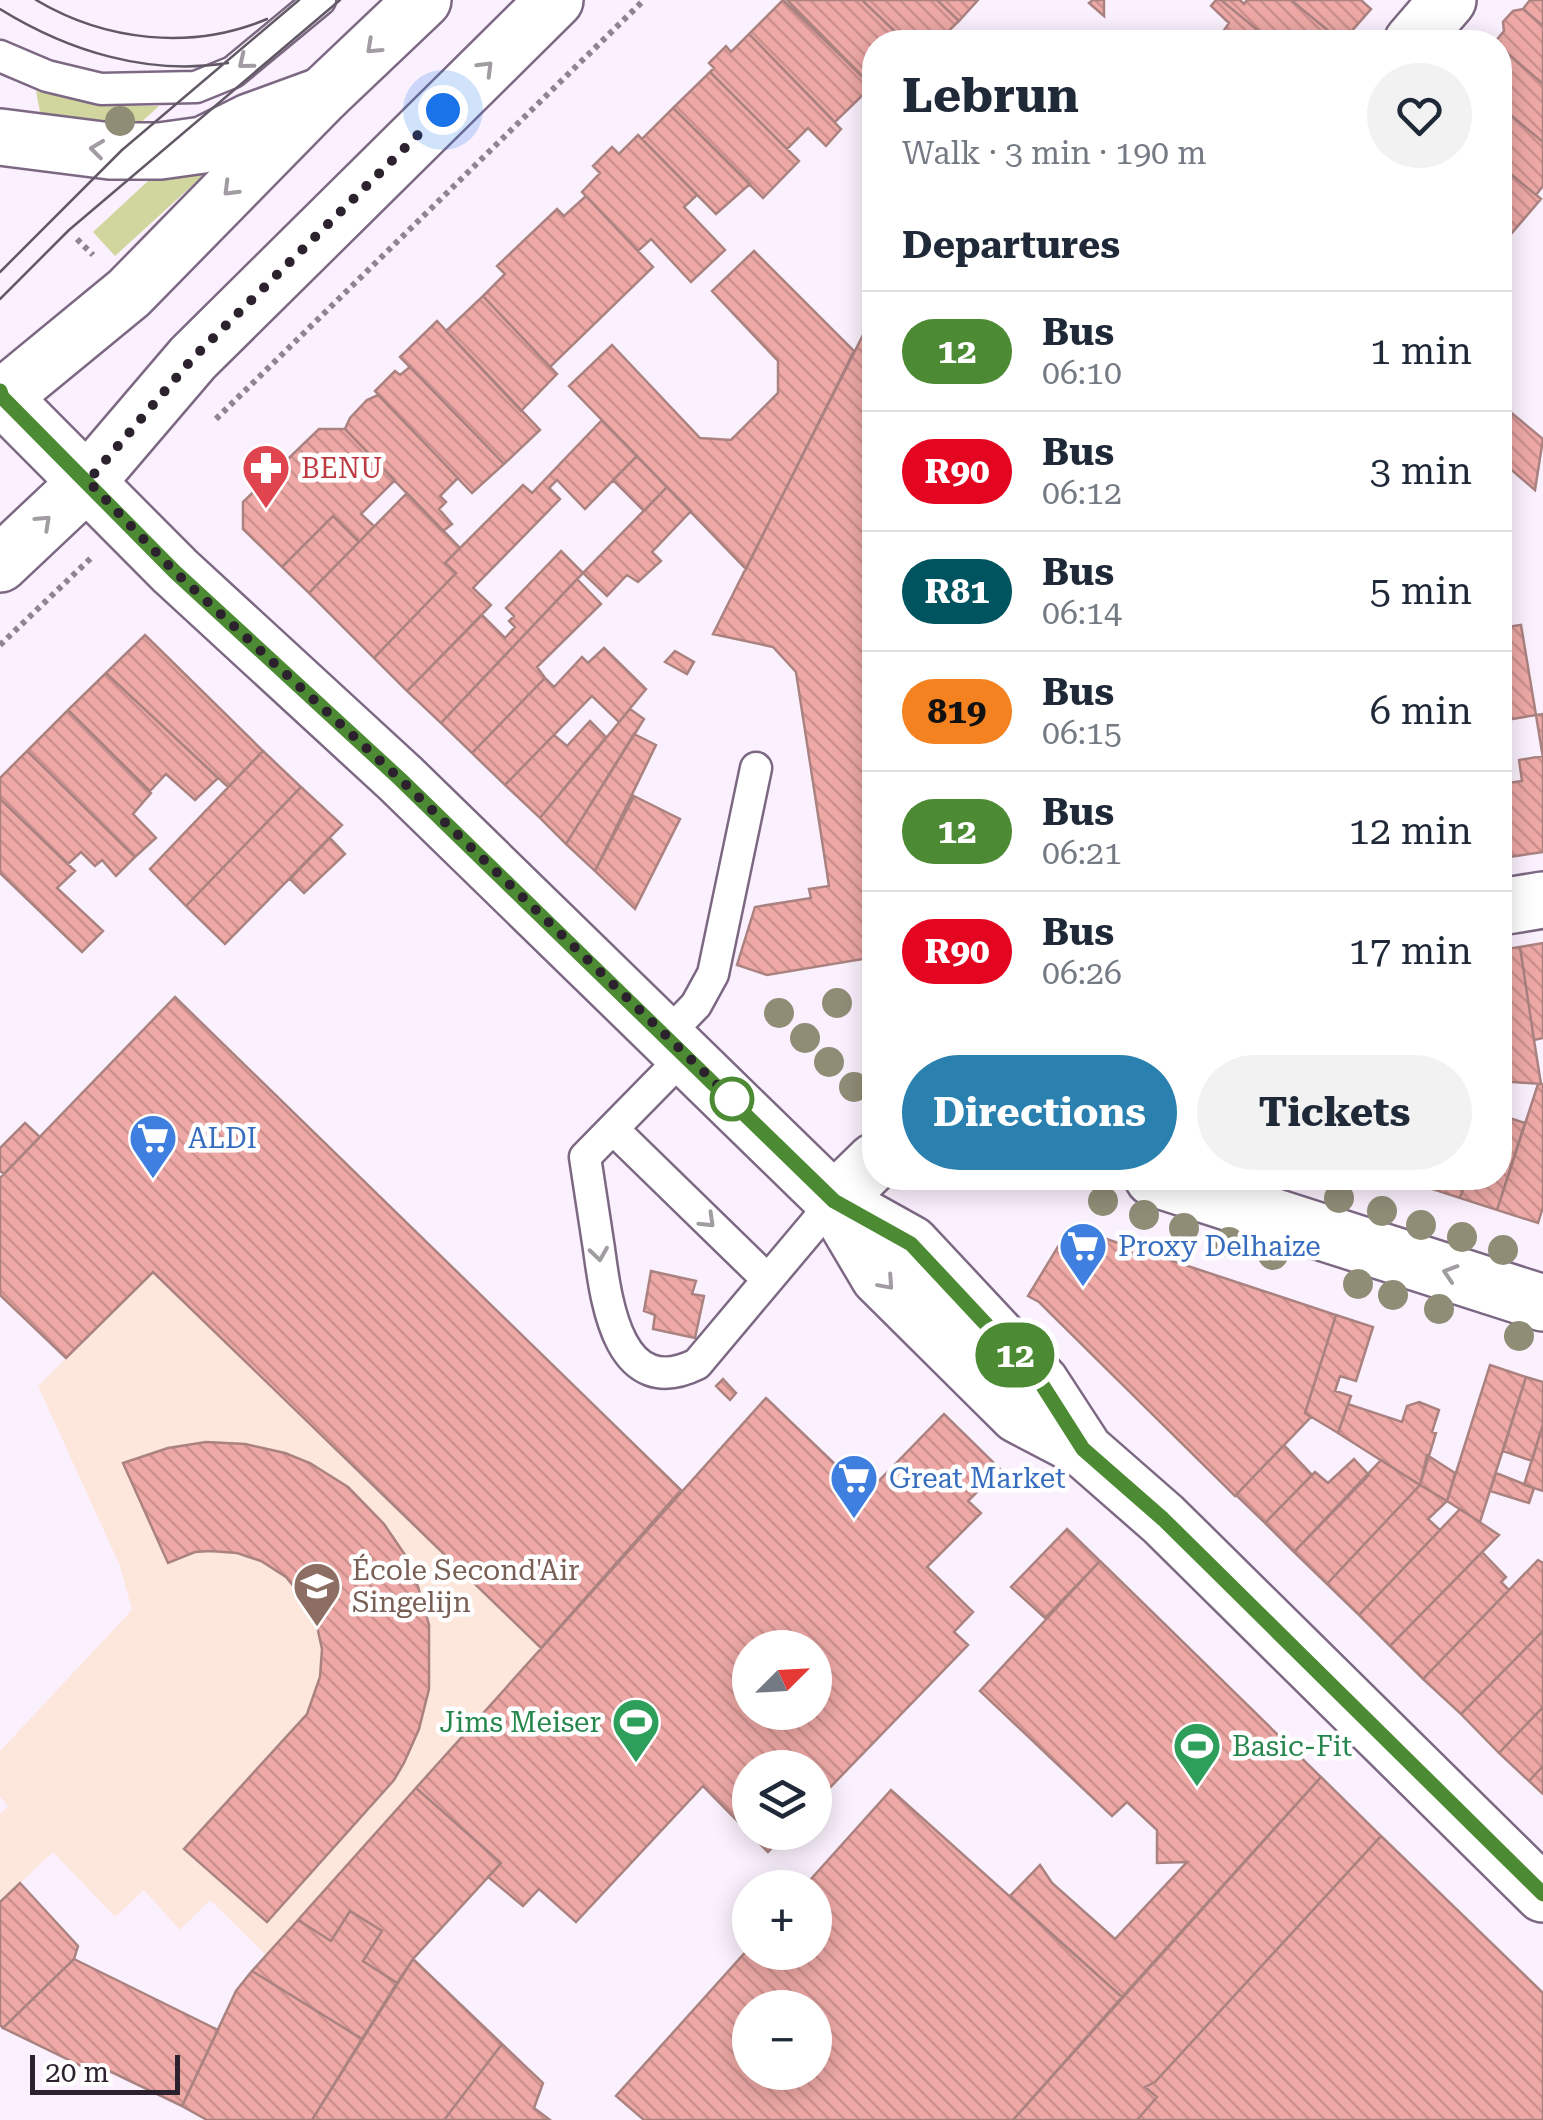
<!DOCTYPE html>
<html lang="en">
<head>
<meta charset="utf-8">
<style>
	:root { --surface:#fff; --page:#f2f2f3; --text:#1f2937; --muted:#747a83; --line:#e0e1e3; --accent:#2a81b0 }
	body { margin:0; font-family:"Roboto Serif",serif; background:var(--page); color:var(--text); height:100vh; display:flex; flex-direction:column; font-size:38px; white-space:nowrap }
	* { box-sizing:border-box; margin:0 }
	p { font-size:32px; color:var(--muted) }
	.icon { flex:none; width:55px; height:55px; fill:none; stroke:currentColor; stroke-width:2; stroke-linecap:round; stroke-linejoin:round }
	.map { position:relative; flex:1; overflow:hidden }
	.details { position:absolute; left:862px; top:30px; width:650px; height:1160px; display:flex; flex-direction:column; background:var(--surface); border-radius:40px; box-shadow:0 5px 25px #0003 }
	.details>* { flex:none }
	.badge { padding:0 20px; border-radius:32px; font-size:35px; line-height:65px }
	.needle { width:65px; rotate:66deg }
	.tools { position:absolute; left:732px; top:1630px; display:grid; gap:20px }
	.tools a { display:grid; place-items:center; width:100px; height:100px; border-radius:50%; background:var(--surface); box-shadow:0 5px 25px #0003; font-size:50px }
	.scale { position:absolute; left:30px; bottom:25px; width:150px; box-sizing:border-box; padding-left:10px; border:5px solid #2b222e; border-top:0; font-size:28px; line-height:35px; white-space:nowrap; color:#2b222e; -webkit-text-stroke:8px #fff; paint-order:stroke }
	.you { position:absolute; width:50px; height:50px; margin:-25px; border:8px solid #fff; border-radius:50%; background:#1a73e8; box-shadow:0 0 0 15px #1a73e833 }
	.map>.badge { position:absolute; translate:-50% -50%; box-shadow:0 0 0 5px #fff }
	h2 { padding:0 40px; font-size:38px; line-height:90px }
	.round { display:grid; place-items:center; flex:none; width:105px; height:105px; border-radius:52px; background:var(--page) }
	.summary { display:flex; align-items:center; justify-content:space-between; height:170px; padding:0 40px }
	h1 { font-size:48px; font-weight:700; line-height:75px }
	.action { display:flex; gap:20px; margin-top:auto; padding:20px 40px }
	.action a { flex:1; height:115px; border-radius:60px; background:var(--accent); color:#fff; font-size:40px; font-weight:700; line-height:115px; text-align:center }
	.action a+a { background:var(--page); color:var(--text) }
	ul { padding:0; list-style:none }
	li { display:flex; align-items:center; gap:30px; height:120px; padding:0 40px; border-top:2px solid var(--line) }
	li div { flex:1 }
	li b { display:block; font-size:38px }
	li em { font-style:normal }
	li .badge { min-width:110px; font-weight:700; text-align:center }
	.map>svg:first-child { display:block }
	.education { fill:#fde6db }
	.green { fill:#d1d59e }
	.building { fill:url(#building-back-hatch); stroke:#aa8280; stroke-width:2.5; fill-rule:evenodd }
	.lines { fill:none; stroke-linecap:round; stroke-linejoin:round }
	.lane-casing { stroke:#7d6884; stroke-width:35 }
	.street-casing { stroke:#7d6884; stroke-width:60 }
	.secondary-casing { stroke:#7d6884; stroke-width:60 }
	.primary-casing { stroke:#7d6884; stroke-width:60 }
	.path { stroke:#8e8591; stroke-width:6; stroke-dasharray:5 5; stroke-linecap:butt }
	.lane { stroke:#fff; stroke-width:30 }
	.street { stroke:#fff; stroke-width:55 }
	.secondary { stroke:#fff; stroke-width:55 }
	.primary { stroke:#fff; stroke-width:55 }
	.tram { stroke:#635966; stroke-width:2.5 }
	.tree { fill:#908d77 }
	.oneway { stroke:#a09ca1 }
	.line-casing { stroke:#fff; stroke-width:22 }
	.line { stroke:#4c8b33; stroke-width:15 }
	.walk { stroke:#2b222e; stroke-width:10; stroke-dasharray:0 18 }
	.stop-dot { fill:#fff; stroke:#4c8b33; stroke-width:5 }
	.labels { text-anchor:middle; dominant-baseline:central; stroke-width:9; stroke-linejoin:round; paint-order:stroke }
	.health-label { font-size:28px; fill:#be3a42; stroke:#fff; text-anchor:start }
	.shop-label { font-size:28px; fill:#366cbe; stroke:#fff; text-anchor:start }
	.education-label { font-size:28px; fill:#785e54; stroke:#fff; text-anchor:start }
	.leisure-label { font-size:28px; fill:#27864d; stroke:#fff; text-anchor:end }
</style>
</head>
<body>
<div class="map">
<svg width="1543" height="2120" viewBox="0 0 1543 2120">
	<defs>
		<pattern id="building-back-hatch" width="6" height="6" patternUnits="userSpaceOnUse" patternTransform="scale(2.5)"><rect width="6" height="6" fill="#eea9a6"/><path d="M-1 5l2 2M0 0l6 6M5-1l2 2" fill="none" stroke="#cc918f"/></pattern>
	</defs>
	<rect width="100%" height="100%" fill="#fbf1fe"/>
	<!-- education -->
	<path class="education" d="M153,1272L541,1648L267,1956L210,1900L180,1930L144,1890L115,1917L53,1852L0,1902V1814L8,1806L0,1797V1751L132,1610L120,1566L38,1386Z"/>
	<!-- green -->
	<path class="green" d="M36,91L103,105L159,106L123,139L43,128Z
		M162,168L207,172L115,256L93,232Z"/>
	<!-- building -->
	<path class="building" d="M783,0L872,86L835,122L749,34Z
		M787,0H862L906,42H875V89Z
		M862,0H937L959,21L937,42H906Z
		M937,0H978L959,21Z
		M1093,0H1104V16L1089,3Z
		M1216,0H1221L1272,42H1216L1229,23L1211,6Z
		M1221,0H1240L1244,4L1247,0H1291L1342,42H1272Z
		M1291,0H1361L1371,9L1342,42Z
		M1530,0H1543V26L1523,9Z
		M1523,9L1543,26V84L1500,47V42H1495L1504,31L1503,22L1513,11Z
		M749,34L841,129L826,146L808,128L787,149L710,72L714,68L709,63L726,46L731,52Z
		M1500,47L1543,84V142L1500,106Z
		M710,72L799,161L763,198L673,108Z
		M1500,106L1543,142V186L1536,195L1500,165Z
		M673,108L750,184L716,214L642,139Z
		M638,135L697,195L684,207L725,250L691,282L651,239L638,251L582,192L600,173L593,166L612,147L619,154Z
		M1500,165L1541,199L1511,234L1500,225Z
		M586,196L653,267L550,367L483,296L505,274L497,266L557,209L564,216Z
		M754,251L854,351L746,569L569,386L612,345L700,438L731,440L778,393V361L712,291Z
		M483,296L557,374L521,411L446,331Z
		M874,313L875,957L767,975L737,965L755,907L811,898L809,889L829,886L796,672L773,647L713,634Z
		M437,321L540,430L504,464L400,357Z
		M410,367L504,464L472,493L375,391L395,371L400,375Z
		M378,395L458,478L440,496L446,502L439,509L452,524L443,531L345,429L350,418L367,400Z
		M1503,406L1543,439L1535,490L1500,460V441L1509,430L1500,422Z
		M602,420L637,456L585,509L557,480L549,488L560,499L473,588L491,605L407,691L374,658L456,573L445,563L523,485L532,493Z
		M319,429H345L395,480L361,514L374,526L359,542L333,516L282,567L243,529V502Z
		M637,456L667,487L644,511L613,480Z
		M667,487L691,511L652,552L661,561L638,582L627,575L607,596L583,573Z
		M407,493L460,548L445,563L456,573L374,658L309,593Z
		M333,516L359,542L309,593L282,567Z
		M561,551L583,573L441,723L407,691L482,615L505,638L515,627L509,621L514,616L506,608Z
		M577,579L601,604L537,667L545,678L472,753L441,723Z
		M1521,625L1536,715L1500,721V628Z
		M145,635L263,751L228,787L106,673Z
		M604,648L646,689L619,722L592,696L505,785L472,753L545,678L554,687L582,657L588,663Z
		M675,651L694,662L687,674L665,662Z
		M106,673L218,778L195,800L166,774L150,791L68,710Z
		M630,709L644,719L566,844L540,818Z
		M68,710L151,793L133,814L156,838L135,857L27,751Z
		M1543,714V758L1536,715Z
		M590,721L606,737L540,818L505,785L554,735L567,746Z
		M634,734L656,745L595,871L566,844Z
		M27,751L135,857L116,876L102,860L95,866L81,852L68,864L0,799V778Z
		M263,751L301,787L186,906L150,869Z
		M1543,756V852L1509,857L1500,792L1509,791L1508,783L1522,781L1519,760Z
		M301,787L342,825L225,944L186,906Z
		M634,796L680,819L635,909L595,871Z
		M1500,797L1509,857L1500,858Z
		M0,799L75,871L57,888L103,931L82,952L0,873Z
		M330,838L345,854L304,893L290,879Z
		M1543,943V1038L1534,1040L1520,947Z
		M1520,947L1534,1040L1541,1084L1500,1081V950Z
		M175,997L681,1490L541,1648L153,1272L66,1358L0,1295V1178Z
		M1538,1084H1543V1207L1538,1223L1497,1210Z
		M1503,1116L1525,1123L1497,1210L1460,1198L1467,1178H1500V1117Z
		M25,1123L40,1137L4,1174L0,1171V1148Z
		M1395,1178H1426L1423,1186Z
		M1426,1178H1467L1460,1198L1423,1186Z
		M1070,1227L1336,1315L1305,1413L1311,1417L1235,1496L1039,1302L1028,1296Z
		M651,1271L696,1281L692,1294L704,1296L695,1338L653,1329L655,1315L644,1311Z
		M1336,1315L1373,1327L1356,1381L1340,1376L1335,1391L1351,1396L1338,1433L1305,1413Z
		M1490,1365L1526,1377L1480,1522L1447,1501Z
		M1526,1377L1543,1382V1424L1532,1461L1503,1451Z
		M723,1379L736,1393L730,1400L716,1386Z
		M766,1398L866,1494L944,1414L1000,1469L968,1501L981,1513L927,1567L973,1612L954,1632L968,1645L815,1803V1768H750V1832H787L768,1852L703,1786L576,1922L539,1889L523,1906L488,1877L501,1863L416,1788ZM750,1648H815V1712H750Z
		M1419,1402L1439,1410L1432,1432L1436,1433L1420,1485L1338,1433L1348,1404L1402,1422L1407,1406Z
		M1543,1424V1491L1524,1485Z
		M206,1442L245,1444L285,1453L310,1463L348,1487L384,1524L405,1555L414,1573L429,1625V1689L419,1729L404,1763L394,1780L267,1922L184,1849L307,1714L320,1677L322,1649L315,1617L307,1603L286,1577L261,1561L237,1553L210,1551L195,1552L168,1563L123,1463L168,1448Z
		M1284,1445L1312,1475L1265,1523L1236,1495Z
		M1427,1455L1455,1473L1447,1501L1420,1485Z
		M1354,1459L1369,1475L1294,1552L1265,1523L1315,1472L1328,1483Z
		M1381,1460L1420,1485L1327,1584L1294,1552Z
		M1496,1473L1534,1488L1529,1503L1490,1491Z
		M1420,1485L1447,1501L1428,1519L1440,1530L1359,1615L1327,1584Z
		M1460,1509L1499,1535L1390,1646L1359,1615Z
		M1067,1529L1100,1561L1045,1618L1011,1587Z
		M1482,1552L1506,1577L1501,1582L1509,1590L1423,1679L1390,1646Z
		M1538,1560L1543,1563V1631L1461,1714L1423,1679Z
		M1100,1561L1321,1777L1122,1997L1010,1896L1040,1865L1052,1883L1115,1939L1187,1862L1157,1863V1830L1127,1802L1112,1816L980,1691Z
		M1543,1631V1707L1499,1753L1461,1714Z
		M1543,1707V1766L1529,1781L1499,1753Z
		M1543,1766V1794L1529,1781Z
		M1321,1777L1381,1836L1155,2082L1145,2087L1157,2097L1137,2120H1013Z
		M416,1788L501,1863L413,1959L397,1983L363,1961L382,1931L350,1911L331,1941L298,1920Z
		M891,1790L1122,1997L1013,2120H644L616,2096L750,1947V1952H815V1888H803ZM750,2008H815V2072H750Z
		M1381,1836L1543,1993V2120H1137L1157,2097L1145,2087L1155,2082Z
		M20,1883L78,1946L74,1959L3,2028L0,2025V1902Z
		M350,1911L382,1931L363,1961L397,1983L362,2039L252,1971L298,1920L331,1941Z
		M74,1959L218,2030L182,2106L101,2067L98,2074L3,2028Z
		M413,1959L502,2044L444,2120H312Z
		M252,1971L362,2039L312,2120H207L182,2106L236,1991Z
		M502,2044L543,2083L534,2108L550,2120H444Z"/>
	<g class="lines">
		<!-- lane casing -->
		<g class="lane-casing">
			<path id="lane" d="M0,56L47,76L101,89L196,87L233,72L320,0
				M666,1036L696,1005L713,974L756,768
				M686,1054L585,1157C590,1188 594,1218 599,1249C606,1300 618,1403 697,1364L834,1201
				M613,1129L767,1279"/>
		</g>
		<!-- street casing -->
		<g class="street-casing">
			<path id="street" d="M1412,42L1448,0
				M1500,907L1543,900
				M1153,1178L1543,1303
				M834,1201L875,1161"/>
		</g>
		<!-- secondary casing -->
		<g class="secondary-casing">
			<path id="secondary" d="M0,137L110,151H160L203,145L249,122L323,95"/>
		</g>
		<!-- primary casing -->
		<g class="primary-casing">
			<path id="primary" d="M2,397L175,571L401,779L834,1201L879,1277L1018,1415L1083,1449L1163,1519L1543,1894
				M0,399L129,293L323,95L423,0
				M0,564L88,481L193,358L555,0
				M834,1201L911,1244L1041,1383L1082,1446"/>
		</g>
		<!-- path -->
		<path class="path" d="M77,239L93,255
			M216,419L644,0
			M0,645L91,558"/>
		<!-- lane -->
		<use href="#lane" class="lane"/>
		<!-- street -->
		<use href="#street" class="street"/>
		<!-- secondary -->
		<use href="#secondary" class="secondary"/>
		<!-- primary -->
		<use href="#primary" class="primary"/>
		<!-- tram -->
		<path class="tram" d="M36,0C105,41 191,51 267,19
			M0,9C68,51 148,76 228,63
			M0,272L122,150L299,0
			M0,299L69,230L340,0"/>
	</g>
	<!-- trees -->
	<g class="tree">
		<circle cx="120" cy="121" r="15"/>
		<circle cx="837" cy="1003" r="15"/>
		<circle cx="779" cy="1013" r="15"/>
		<circle cx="805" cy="1038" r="15"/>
		<circle cx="829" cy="1062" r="15"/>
		<circle cx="854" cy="1087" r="15"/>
		<circle cx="1339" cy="1198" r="15"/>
		<circle cx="1103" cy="1201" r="15"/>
		<circle cx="1382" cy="1211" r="15"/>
		<circle cx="1144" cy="1215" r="15"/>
		<circle cx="1421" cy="1225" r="15"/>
		<circle cx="1184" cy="1228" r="15"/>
		<circle cx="1462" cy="1237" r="15"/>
		<circle cx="1229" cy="1242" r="15"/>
		<circle cx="1503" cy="1250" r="15"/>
		<circle cx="1273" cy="1255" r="15"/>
		<circle cx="1358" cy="1284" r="15"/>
		<circle cx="1393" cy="1295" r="15"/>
		<circle cx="1439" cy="1309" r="15"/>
		<circle cx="1519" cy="1336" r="15"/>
	</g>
	<!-- one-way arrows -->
	<defs><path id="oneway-chevron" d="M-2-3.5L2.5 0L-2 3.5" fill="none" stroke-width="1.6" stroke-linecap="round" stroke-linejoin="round" transform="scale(2.5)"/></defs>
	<g class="oneway">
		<use href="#oneway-chevron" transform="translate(373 47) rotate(137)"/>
		<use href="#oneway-chevron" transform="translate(245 62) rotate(141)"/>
		<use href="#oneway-chevron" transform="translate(486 68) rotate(-45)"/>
		<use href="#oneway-chevron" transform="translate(97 149) rotate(-173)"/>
		<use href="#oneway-chevron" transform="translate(230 189) rotate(135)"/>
		<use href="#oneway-chevron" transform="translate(44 522) rotate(-43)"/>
		<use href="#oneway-chevron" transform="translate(708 1221) rotate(44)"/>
		<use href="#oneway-chevron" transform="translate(599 1254) rotate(82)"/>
		<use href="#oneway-chevron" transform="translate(1450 1273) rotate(-162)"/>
		<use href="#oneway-chevron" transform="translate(887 1283) rotate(48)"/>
	</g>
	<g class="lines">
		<!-- line casing -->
		<g class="line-casing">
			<path id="line" d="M0,391L2,397L175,572L400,779L834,1201L911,1244L1041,1383L1083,1449L1163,1519L1543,1894"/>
		</g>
		<!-- line -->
		<use href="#line" class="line"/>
		<!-- walk -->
		<path class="walk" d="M443,110L193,358L88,481L175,572L400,779L732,1099"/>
	</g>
	<!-- icons -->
	<defs>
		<g id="pharmacy-pin" transform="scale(2.5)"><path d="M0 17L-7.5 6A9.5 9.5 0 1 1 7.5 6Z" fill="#e0444e" stroke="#fff"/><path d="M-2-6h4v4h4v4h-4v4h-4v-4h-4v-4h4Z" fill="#fff"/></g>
		<g id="supermarket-pin" transform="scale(2.5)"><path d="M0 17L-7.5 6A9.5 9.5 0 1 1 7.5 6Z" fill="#3f7fe0" stroke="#fff"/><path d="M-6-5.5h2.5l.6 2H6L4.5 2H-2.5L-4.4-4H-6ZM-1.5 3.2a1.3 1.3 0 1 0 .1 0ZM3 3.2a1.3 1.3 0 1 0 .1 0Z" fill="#fff"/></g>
		<g id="school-pin" transform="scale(2.5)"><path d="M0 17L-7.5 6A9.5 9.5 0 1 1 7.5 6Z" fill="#8d6e63" stroke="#fff"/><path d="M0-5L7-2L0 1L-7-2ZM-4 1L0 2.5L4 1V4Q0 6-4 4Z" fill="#fff"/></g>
		<g id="stadium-pin" transform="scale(2.5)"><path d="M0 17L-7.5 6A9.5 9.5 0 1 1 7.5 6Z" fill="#2e9e5b" stroke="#fff"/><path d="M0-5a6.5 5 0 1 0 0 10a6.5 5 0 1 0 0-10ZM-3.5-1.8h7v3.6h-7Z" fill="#fff"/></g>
	</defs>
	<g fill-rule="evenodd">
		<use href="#pharmacy-pin" x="266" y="468"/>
		<use href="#supermarket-pin" x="153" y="1138"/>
		<use href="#supermarket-pin" x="1083" y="1246"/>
		<use href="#supermarket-pin" x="854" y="1478"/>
		<use href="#school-pin" x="317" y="1586"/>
		<use href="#stadium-pin" x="636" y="1722"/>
		<use href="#stadium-pin" x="1197" y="1746"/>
	</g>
	<!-- markers -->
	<circle class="stop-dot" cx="732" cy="1099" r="20"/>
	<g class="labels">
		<!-- health labels -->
		<g class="health-label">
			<text x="301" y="468">BENU</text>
		</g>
		<!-- shop labels -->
		<g class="shop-label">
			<text x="188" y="1138">ALDI</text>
			<text x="1118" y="1246">Proxy Delhaize</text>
			<text x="889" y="1478">Great Market</text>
		</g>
		<!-- education labels -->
		<g class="education-label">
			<text x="352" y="1570">École Second'Air<tspan x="352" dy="32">Singelijn</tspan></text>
		</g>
		<!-- leisure labels -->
		<g class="leisure-label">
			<text x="601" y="1722">Jims Meiser</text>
			<text x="1232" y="1746" text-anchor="start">Basic-Fit</text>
		</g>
	</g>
</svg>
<div class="tools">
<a><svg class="needle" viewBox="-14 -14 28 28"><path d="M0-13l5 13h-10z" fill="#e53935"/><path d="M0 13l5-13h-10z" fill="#747a83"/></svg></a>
<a><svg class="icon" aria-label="layers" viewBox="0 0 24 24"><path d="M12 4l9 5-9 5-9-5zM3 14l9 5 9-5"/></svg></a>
<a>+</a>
<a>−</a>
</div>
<div class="scale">20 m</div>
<div class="you" style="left:443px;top:110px"></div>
<b class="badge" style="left:1015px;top:1355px;background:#4c8b33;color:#fff">12</b>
<section class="details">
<div class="summary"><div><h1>Lebrun</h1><p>Walk · 3 min · 190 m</p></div><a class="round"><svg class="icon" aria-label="heart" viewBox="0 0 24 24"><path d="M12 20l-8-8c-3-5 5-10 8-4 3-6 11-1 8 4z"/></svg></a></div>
<h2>Departures</h2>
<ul>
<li><span class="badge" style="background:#4c8b33;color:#fff">12</span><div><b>Bus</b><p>06:10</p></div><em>1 min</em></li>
<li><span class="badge" style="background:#e40521;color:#fff">R90</span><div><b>Bus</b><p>06:12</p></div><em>3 min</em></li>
<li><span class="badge" style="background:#005460;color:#fff">R81</span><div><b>Bus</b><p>06:14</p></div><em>5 min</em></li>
<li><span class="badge" style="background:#f58220;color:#111">819</span><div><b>Bus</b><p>06:15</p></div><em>6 min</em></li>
<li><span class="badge" style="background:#4c8b33;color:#fff">12</span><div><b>Bus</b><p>06:21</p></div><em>12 min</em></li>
<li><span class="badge" style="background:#e40521;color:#fff">R90</span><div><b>Bus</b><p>06:26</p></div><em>17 min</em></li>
</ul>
<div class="action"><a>Directions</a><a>Tickets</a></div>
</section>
</div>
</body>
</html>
